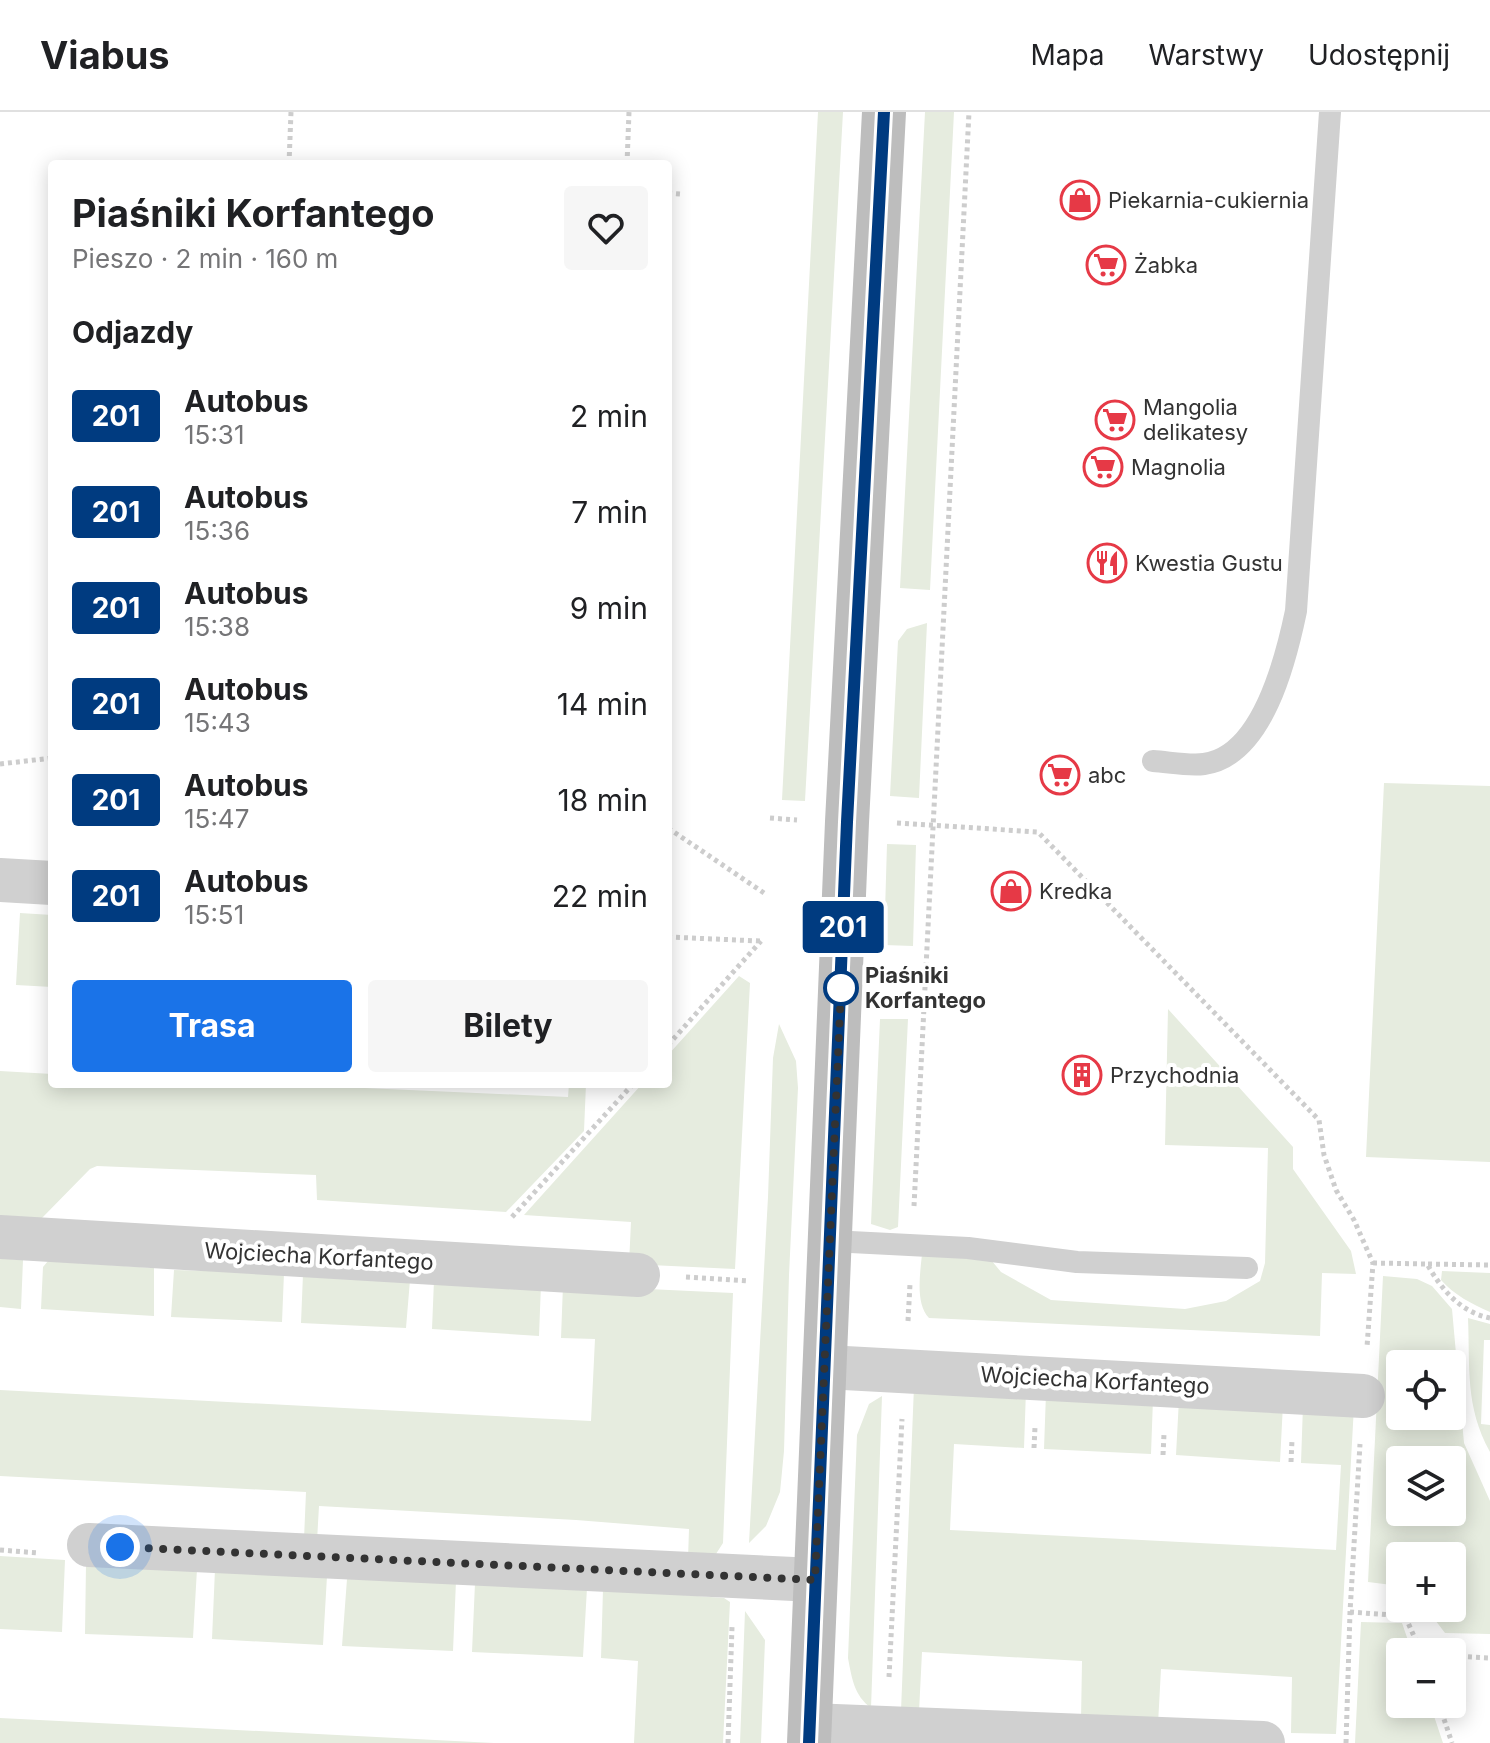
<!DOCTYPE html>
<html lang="pl">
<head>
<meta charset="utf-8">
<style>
	:root { --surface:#fff; --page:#f6f6f6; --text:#202124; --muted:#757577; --line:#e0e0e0; --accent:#1a73e8 }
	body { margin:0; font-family:Inter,sans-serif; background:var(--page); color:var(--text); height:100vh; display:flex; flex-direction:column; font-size:30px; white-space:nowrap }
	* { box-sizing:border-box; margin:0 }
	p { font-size:26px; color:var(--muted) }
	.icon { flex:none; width:44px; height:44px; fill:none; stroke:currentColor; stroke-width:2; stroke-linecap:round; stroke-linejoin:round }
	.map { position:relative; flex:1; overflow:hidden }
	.sheet { position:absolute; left:48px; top:48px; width:624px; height:928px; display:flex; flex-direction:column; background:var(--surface); border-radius:8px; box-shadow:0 4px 20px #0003 }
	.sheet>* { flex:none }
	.badge { padding:0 16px; border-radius:6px; font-size:28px; line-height:52px }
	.buttons { position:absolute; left:1386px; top:1238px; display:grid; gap:16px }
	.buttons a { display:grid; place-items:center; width:80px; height:80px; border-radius:8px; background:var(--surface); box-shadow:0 4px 20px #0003; font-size:40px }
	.you { position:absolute; width:40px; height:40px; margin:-20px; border:6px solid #fff; border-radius:50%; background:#1a73e8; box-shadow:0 0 0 12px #1a73e833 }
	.map>.badge { position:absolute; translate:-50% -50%; box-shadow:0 0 0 4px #fff }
	h2 { padding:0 24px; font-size:30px; line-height:72px }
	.round { display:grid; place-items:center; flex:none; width:84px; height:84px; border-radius:8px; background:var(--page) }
	.summary { display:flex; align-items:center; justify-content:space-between; height:136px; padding:0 24px }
	h1 { font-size:38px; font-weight:700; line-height:60px }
	.cta { display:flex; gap:16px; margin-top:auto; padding:16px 24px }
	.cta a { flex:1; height:92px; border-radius:8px; background:var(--accent); color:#fff; font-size:32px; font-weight:700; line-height:92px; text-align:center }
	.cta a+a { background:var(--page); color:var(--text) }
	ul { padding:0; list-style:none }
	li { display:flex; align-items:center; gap:24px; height:96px; padding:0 24px }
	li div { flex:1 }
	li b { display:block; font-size:30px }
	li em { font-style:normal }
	li .badge { min-width:88px; font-weight:700; text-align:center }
	header { display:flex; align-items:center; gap:48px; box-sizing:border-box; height:112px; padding:0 40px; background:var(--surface); border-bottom:2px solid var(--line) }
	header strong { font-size:38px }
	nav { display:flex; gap:44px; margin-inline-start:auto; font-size:28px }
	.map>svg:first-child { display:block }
	.green { fill:#e6ecdf; fill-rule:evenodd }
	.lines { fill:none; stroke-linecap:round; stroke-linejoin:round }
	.path { stroke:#cdcdcd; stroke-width:5; stroke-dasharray:4 4; stroke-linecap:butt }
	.lane { stroke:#d0d0d0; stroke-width:22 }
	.street { stroke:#d0d0d0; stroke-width:44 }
	.secondary { stroke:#bdbdbd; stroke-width:44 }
	.line-casing { stroke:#fff; stroke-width:18 }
	.line { stroke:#003b80; stroke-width:12 }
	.walk { stroke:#333; stroke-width:8; stroke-dasharray:0 14.4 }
	.stop-dot { fill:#fff; stroke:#003b80; stroke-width:4 }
	.labels { text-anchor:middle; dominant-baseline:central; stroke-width:8; stroke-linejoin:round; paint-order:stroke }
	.poi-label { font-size:22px; fill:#333; stroke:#fff; text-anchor:start }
	.stop-label { font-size:22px; font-weight:bold; fill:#333; stroke:#fff; text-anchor:start }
	.street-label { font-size:22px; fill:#333; stroke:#fff }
</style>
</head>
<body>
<header>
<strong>Viabus</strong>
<nav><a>Mapa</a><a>Warstwy</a><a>Udostępnij</a></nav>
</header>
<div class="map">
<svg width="1490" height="1631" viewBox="0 0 1490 1631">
	<rect width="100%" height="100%" fill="#fff"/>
	<!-- green -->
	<path class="green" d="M818,0H843L805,689L782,688Z
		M925,0H954L930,478L900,476Z
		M927,511L919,686L890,684L898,529L907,517Z
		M1384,671L1490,674V1050L1366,1045Z
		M887,732L916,733L913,834L884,833Z
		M20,801L52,803V875L16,873Z
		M739,864L750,871L735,1157L629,1152L631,1110L524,1103L642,972H668V943Z
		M1168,897L1293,1035V1057L1351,1139L1356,1162L1322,1161L1320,1224L929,1206C913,1189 922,1153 923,1130L982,1137L1001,1160L1051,1188L1185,1197L1226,1189L1260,1169L1265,1151L1268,1036L1165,1033Z
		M880,907H908L898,1115L890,1118L871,1112Z
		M779,912L796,949L798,976L789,1163L784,1339L780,1380L766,1414L749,1431L768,1085L773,946Z
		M0,959L52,962V972H275L568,985L569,972H586L584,1019L506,1100L317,1088L316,1063L97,1054L90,1057L41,1107L0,1110Z
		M0,1146L23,1148L21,1197L0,1195Z
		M48,1149L154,1156V1204L41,1197L43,1155Z
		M174,1158L284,1161L282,1210L171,1205Z
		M1442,1159L1490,1161V1200C1472,1192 1454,1183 1441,1168Z
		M303,1162L410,1168L406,1216L301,1211Z
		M1383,1164L1417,1167L1432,1174L1452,1197L1464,1331L1490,1389V1522L1445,1521L1426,1496H1452V1444H1400V1474L1368,1470ZM1400,1252H1452V1304H1400ZM1400,1348H1452V1400H1400Z
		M434,1168L541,1172L539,1224L432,1217Z
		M563,1173L733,1181L723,1431L714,1445L688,1447L689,1417L576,1408L319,1394L317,1429L304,1427L306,1380L0,1364V1278L591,1309L595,1227L561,1226Z
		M1468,1206L1490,1212V1228H1484L1481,1312L1490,1313V1340C1465,1295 1470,1255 1468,1206Z
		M914,1274L1026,1278L1024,1336L954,1332L950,1418L1336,1438L1341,1353L1301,1351L1303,1293L1354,1294L1336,1622L1291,1621L1292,1565L1161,1557L1158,1612L1081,1608L1082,1549L922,1540L919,1600L901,1599Z
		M1046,1281L1153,1287L1151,1342L1044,1337Z
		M882,1284L871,1596C854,1583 852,1567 848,1546L857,1323L869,1292Z
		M1179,1287L1283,1292L1280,1350L1176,1343Z
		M0,1444L65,1448L62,1520L0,1517Z
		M86,1452L197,1457L193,1526L85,1522Z
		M215,1457L327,1464L323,1533L212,1527Z
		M347,1467L456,1469L453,1539L342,1534Z
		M475,1471L587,1476L583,1545L472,1540Z
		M603,1477L724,1486L730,1490L723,1631H634L638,1549L601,1546Z
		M745,1499L765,1528L761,1631H740Z
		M1361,1510L1402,1511L1412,1540H1400V1592H1430L1443,1631H1355Z
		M0,1606L494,1631H0Z"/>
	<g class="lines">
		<!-- path -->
		<path class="path" d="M289,52L291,0
			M627,52L629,0
			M668,81L680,82
			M668,203H673
			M0,652L52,646
			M770,706L797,708
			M897,711L1038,720L1319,1008L1324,1043L1336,1078L1354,1108L1373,1151L1367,1235
			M668,716L764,781
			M668,825L760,829
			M668,933L761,829
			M914,1094L969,0
			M512,1105L633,972
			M1373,1151L1427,1152C1442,1178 1460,1200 1490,1206
			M1428,1152L1490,1153
			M686,1165L749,1169
			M908,1209L910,1172
			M1034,1336L1035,1315
			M1163,1343L1164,1322
			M1291,1350L1292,1328
			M0,1438L39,1441
			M1350,1500L1405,1504L1421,1540
			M1452,1544L1490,1546
			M889,1565L902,1307
			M1439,1592L1452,1631
			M728,1631L732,1515
			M1346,1631L1350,1500L1360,1332"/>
		<!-- lane -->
		<path class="lane" d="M1153,649C1169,650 1188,654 1204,652C1263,644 1286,547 1296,499L1330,0
			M831,1129L968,1136L1077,1150L1247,1156"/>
		<!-- street -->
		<path class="street" d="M0,768L52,771
			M0,1125L638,1163
			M826,1255L1363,1284
			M89,1433L815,1468
			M810,1613L1263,1631"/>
		<!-- secondary -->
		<path class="secondary" d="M809,1631L847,710L884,0"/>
	</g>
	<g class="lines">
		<!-- line casing -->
		<g class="line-casing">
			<path id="line" d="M809,1631L847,710L884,0"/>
		</g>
		<!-- line -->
		<use href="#line" class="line"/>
		<!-- walk -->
		<path class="walk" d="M120,1435L815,1468L841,876"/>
	</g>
	<!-- icons -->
	<defs>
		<g id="shop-ring" transform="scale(2)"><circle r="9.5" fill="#fff" stroke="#e63946" stroke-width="1.5"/><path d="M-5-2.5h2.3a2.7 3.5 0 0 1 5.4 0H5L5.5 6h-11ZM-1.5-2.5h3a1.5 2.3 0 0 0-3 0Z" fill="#e63946"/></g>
		<g id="supermarket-ring" transform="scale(2)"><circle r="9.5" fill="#fff" stroke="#e63946" stroke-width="1.5"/><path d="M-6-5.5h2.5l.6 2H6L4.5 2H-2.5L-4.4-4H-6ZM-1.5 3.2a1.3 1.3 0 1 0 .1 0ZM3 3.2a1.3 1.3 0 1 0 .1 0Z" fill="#e63946"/></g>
		<g id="restaurant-ring" transform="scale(2)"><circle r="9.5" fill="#fff" stroke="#e63946" stroke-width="1.5"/><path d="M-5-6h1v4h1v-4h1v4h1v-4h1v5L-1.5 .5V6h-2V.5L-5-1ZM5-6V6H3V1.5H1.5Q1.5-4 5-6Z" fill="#e63946"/></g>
		<g id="building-ring" transform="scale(2)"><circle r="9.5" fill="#fff" stroke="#e63946" stroke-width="1.5"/><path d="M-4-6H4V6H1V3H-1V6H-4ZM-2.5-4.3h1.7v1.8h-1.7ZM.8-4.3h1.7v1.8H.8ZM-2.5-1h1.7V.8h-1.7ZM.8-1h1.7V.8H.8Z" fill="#e63946"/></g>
	</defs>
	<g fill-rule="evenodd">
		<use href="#shop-ring" x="1080" y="88"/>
		<use href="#supermarket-ring" x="1106" y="153"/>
		<use href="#supermarket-ring" x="1115" y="308"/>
		<use href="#supermarket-ring" x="1103" y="355"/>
		<use href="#restaurant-ring" x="1107" y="451"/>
		<use href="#supermarket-ring" x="1060" y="663"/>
		<use href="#shop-ring" x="1011" y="779"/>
		<use href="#building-ring" x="1082" y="963"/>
	</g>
	<!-- markers -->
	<circle class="stop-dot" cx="841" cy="876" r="16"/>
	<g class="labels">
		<!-- poi labels -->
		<g class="poi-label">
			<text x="1108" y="88">Piekarnia-cukiernia</text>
			<text x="1134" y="153">Żabka</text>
			<text x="1143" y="295">Mangolia<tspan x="1143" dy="25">delikatesy</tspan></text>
			<text x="1131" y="355">Magnolia</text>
			<text x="1135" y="451">Kwestia Gustu</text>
			<text x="1088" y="663">abc</text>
			<text x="1039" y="779">Kredka</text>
			<text x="1110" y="963">Przychodnia</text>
		</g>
		<!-- stop labels -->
		<g class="stop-label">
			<text x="865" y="863">Piaśniki<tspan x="865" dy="25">Korfantego</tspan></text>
		</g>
		<!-- street labels -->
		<g class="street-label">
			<text transform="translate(319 1144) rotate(3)">Wojciecha Korfantego</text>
			<text transform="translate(1095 1268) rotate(3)">Wojciecha Korfantego</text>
		</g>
	</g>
</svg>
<div class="buttons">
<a><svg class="icon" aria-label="locate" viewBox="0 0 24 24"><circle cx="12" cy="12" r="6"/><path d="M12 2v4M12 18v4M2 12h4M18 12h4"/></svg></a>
<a><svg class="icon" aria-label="layers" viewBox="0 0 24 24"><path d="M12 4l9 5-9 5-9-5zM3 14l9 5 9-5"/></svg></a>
<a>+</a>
<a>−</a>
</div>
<div class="you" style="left:120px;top:1435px"></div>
<b class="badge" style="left:843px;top:815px;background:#003b80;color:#fff">201</b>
<section class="sheet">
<div class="summary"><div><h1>Piaśniki Korfantego</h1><p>Pieszo · 2 min · 160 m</p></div><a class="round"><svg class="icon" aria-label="heart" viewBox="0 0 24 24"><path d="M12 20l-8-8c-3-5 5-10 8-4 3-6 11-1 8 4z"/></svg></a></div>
<h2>Odjazdy</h2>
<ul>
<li><span class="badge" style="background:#003b80;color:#fff">201</span><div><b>Autobus</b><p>15:31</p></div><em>2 min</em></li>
<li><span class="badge" style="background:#003b80;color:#fff">201</span><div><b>Autobus</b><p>15:36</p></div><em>7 min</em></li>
<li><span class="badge" style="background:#003b80;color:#fff">201</span><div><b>Autobus</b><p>15:38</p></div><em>9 min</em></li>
<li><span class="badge" style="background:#003b80;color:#fff">201</span><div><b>Autobus</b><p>15:43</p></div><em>14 min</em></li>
<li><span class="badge" style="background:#003b80;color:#fff">201</span><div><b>Autobus</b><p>15:47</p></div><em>18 min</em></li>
<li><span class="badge" style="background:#003b80;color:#fff">201</span><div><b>Autobus</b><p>15:51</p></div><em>22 min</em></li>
</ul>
<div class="cta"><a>Trasa</a><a>Bilety</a></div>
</section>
</div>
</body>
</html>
